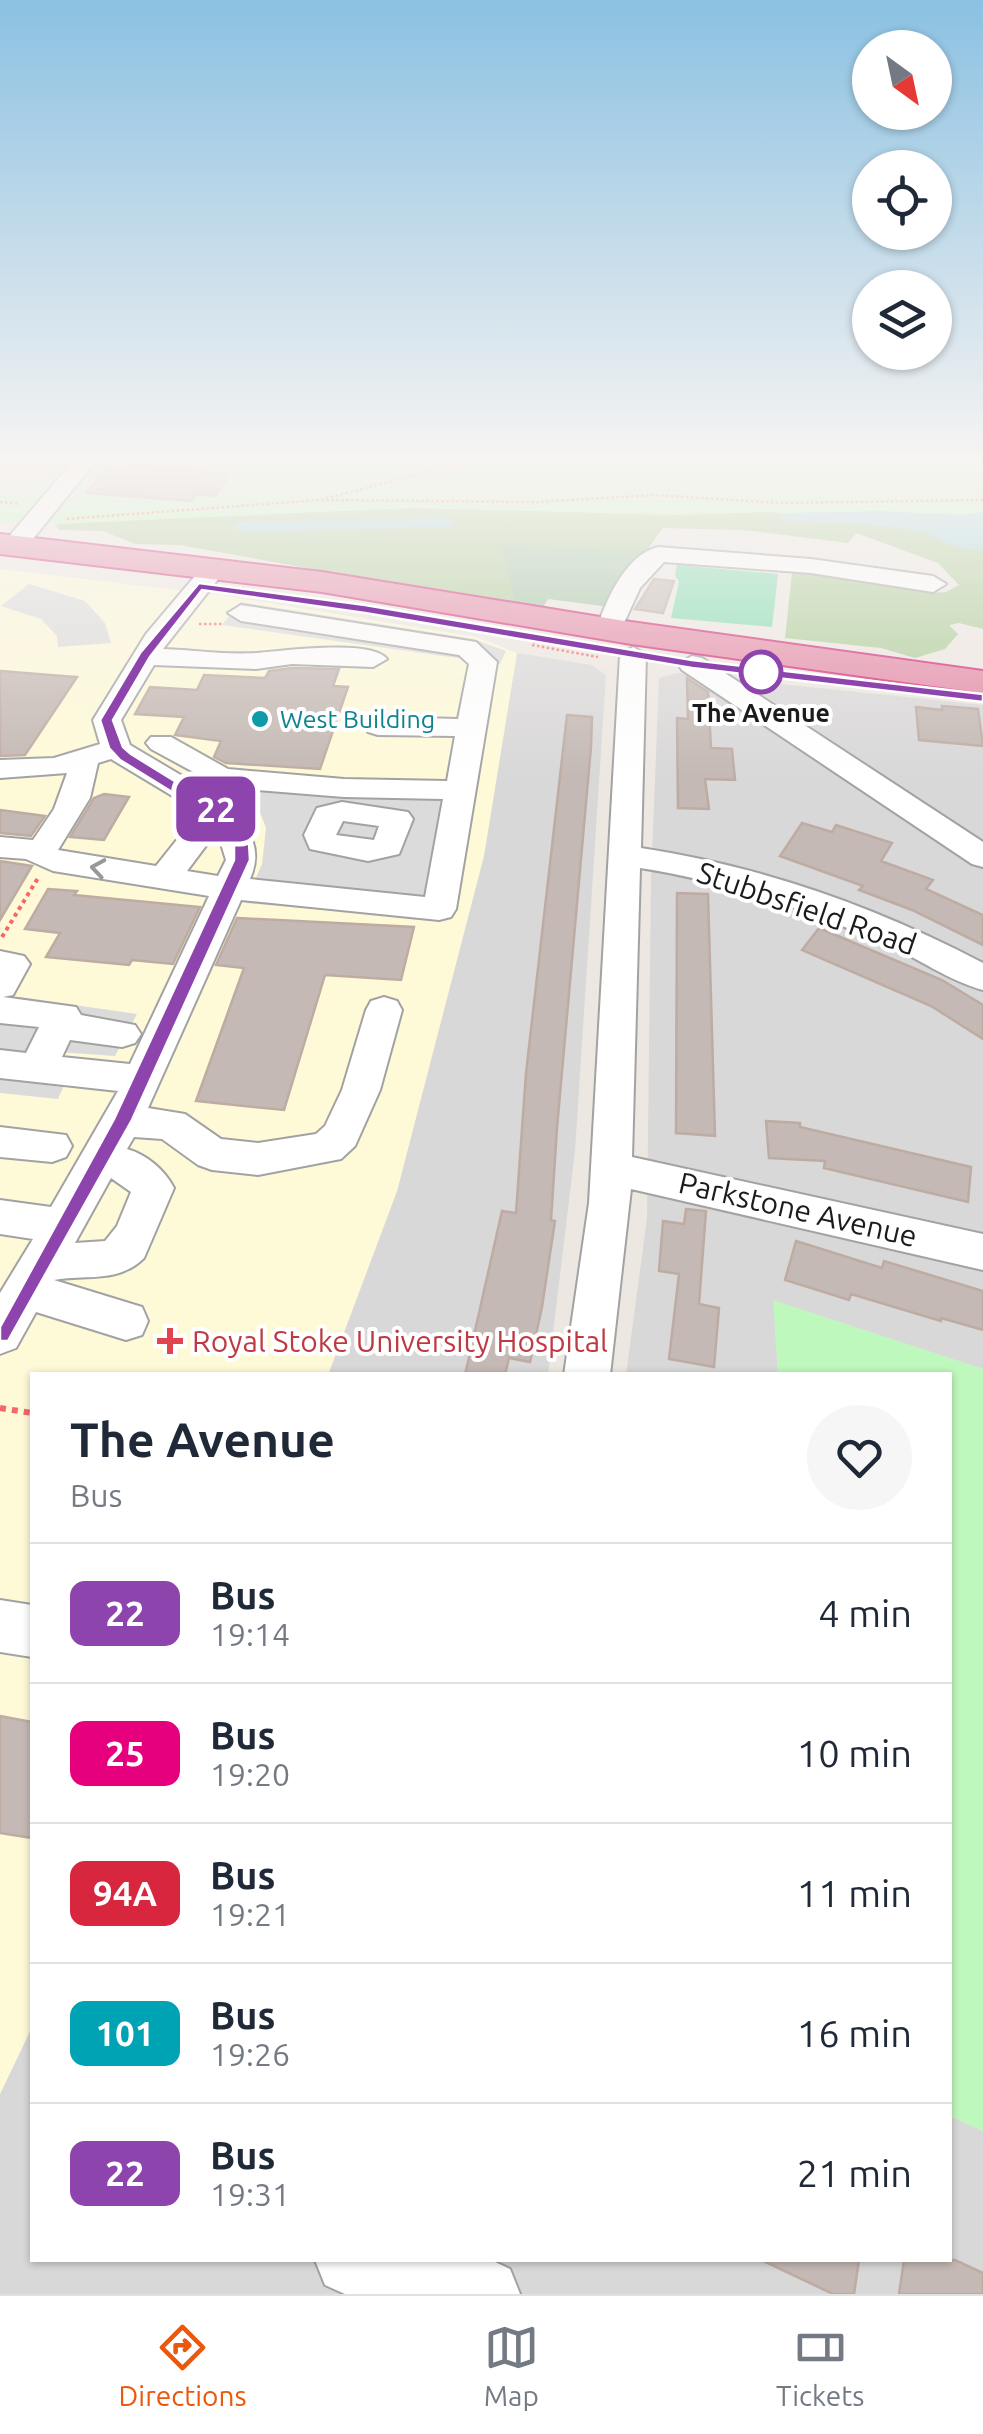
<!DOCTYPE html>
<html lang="en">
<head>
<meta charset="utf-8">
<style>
	:root { --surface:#fff; --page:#f6f6f7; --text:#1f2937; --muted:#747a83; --line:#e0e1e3; --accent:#ea580c }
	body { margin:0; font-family:Ubuntu,sans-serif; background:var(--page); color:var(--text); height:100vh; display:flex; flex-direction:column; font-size:38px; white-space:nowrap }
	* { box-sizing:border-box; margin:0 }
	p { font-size:32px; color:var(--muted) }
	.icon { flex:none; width:55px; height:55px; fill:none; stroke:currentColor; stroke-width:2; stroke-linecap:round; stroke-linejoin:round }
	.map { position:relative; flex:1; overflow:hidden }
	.panel { position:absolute; left:30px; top:1372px; width:922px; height:890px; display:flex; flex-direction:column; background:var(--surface); border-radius:0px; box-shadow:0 2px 8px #0004 }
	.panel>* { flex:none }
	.badge { padding:0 20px; border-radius:15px; font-size:35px; line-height:65px }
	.needle { width:65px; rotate:147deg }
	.fabs { position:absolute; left:852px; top:30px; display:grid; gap:20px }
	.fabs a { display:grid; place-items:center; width:100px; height:100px; border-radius:50%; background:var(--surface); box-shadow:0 2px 8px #0004; font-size:50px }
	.map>.badge { position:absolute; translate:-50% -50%; box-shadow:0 0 0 5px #fff }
	.round { display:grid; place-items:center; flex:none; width:105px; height:105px; border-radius:52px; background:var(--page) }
	.summary { display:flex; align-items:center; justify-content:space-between; height:170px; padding:0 40px }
	h1 { font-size:48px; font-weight:700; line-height:75px }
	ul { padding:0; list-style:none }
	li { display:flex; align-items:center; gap:30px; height:140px; padding:0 40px; border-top:2px solid var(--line) }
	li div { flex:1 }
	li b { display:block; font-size:38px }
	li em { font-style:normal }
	li .badge { min-width:110px; font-weight:700; text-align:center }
	.tabs { display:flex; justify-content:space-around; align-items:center; height:140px; border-top:2px solid var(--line); background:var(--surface); font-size:28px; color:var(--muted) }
	.tabs a { display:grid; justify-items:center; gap:5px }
	.tabs .on { color:var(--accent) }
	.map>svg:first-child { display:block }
	.residential { fill:#d9d8d8 }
	.education { fill:#fefad8 }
	.forest { fill:#accc96 }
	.cemetery { fill:#a2c5a3 }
	.park { fill:#bff8bc }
	.pitch { fill:#7fdcac }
	.parking { fill:#dbdbdb }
	.water { fill:#a1d4da }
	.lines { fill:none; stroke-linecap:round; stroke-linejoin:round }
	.canal { fill:#a1d4da; fill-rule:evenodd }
	.building { fill:#c4b9b4; stroke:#beaca3; stroke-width:2.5 }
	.minor-casing { stroke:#a2a2a2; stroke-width:4 }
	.highway-casing { stroke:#d32676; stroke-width:4 }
	.path-far2 { stroke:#f7676a; stroke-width:2.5; stroke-dasharray:2.5 2.5; stroke-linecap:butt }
	.path-far1 { stroke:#f7676a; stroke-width:4; stroke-dasharray:4 4; stroke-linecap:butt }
	.path { stroke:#f7676a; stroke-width:6; stroke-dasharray:6 6; stroke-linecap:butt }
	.minor { fill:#fff; fill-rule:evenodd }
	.highway { fill:#e488a5; fill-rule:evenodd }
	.oneway { stroke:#989898 }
	.line { fill:#8e44ad; stroke:#fff; stroke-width:2.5 }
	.stop-dot { fill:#fff; stroke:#8e44ad; stroke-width:5 }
	.culture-dot { fill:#0f9aa8; stroke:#fff; stroke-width:4 }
	.health-dot { fill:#e0444e; stroke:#fff; stroke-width:4 }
	.labels { text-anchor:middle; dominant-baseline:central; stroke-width:8; stroke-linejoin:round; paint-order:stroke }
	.far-stop-label { font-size:25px; font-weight:bold; fill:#1b1b1b; stroke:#fff }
	.far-culture-label { font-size:25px; fill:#0d838f; stroke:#fff; text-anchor:start }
	.street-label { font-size:30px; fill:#1b1b1b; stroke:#fff }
	.health-label { font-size:30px; fill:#be3a42; stroke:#fff; text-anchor:start }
</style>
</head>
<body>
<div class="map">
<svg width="983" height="2294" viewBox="0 0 983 2294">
	<rect width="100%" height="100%" fill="#ede7e1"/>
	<!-- residential -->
	<path class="residential" d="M517,653L592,665L606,675L575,1151L548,1375H328L397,1191L483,856Z
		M677,673L983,705V1369L774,1301L778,1375H626L647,1218L651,880L659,678Z
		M32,2027V2260H360L352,2294H0V2094Z
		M950,2116L983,2131V2294H483L491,2260H950Z"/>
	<!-- education -->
	<path class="education" d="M0,569L220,595L476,637L517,653L484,856L397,1191L328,1375H32V2027L0,2094Z"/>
	<!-- forest -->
	<path class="forest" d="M983,503V629L959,623L949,625L958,634L945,649L915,658L881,648L785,638L792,573L803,571L927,593L946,592L959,585L938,563L856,533L848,543L743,530L663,528L620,587L574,561L538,610L180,545L135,544L103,531L59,530L55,524L324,509Z"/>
	<!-- cemetery -->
	<path class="cemetery" d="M502,545L646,551L610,607L548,599L541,611L516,607Z"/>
	<!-- park -->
	<path class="park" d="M0,457H983V534L768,512L674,515L411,508L55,524L0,522Z
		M773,1300L983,1369V2131L950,2116V1375H778Z"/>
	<!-- pitch -->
	<path class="pitch" d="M677,565L778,574L772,627L671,618L679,582L675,575Z"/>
	<!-- parking -->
	<path class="parking" d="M0,462L52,465L45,475L63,476L58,482L38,481L27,494L0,492Z
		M29,584L85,601L105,623L111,643L58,647L57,636L41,619L1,606Z
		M240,602L474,639L506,651L500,664L222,625Z
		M202,786L445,797L421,918L245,903L262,864L266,828L261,815Z
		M20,997L137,1014L115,1056L58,1052L65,1083L58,1099L0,1093V1007L15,1008Z"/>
	<!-- water -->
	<path class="water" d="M881,511L965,515L983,512V550C955,553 941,536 916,531C874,523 831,523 788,522L776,517L789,513Z"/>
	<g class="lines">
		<!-- canal -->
		<path class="canal" d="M445,518L454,523L451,527L241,532L232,527L241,522Z"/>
	</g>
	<!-- building -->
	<path class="building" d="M112,462L208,470L206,473L229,474L215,496L196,494L191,501L86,493Z
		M654,579L674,581L663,613L635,609Z
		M292,668L339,669L333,686L348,687L320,769L226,763L214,757L221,741L175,735L184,717L135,714L150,687L197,690L204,675L265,678L269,671Z
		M0,671L77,677L25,755L0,756Z
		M687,678L708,692L711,748L732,749L735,780L705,779L709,809L678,808L677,718L688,719Z
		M942,706L978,709L983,746L919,740L916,707L942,710Z
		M567,715L592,717L591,747L557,1128L551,1220L555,1221L542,1307L530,1362L509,1358L505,1375H465L502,1211L516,1213L526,1073Z
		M104,794L129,797L104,840L70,837L94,798Z
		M0,810L45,816L31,836L0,833Z
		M802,823L832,832L836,825L892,843L881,861L933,880L926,889L983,915V945L912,910L859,890L863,886L780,856Z
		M0,861L32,866L0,920Z
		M48,889L77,891L74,895L200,907L173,964L132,960L129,965L46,957L60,933L25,929Z
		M677,893L708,894L715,1136L676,1133Z
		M237,918L414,927L401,980L325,975L284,1110L196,1101L244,968L216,965Z
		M819,928L942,980L983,1005V1039L931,1006L802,950Z
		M766,1121L800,1123V1127L971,1167L968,1202L824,1168L825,1161L769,1158Z
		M686,1209L706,1211L699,1304L719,1308L714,1367L669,1359L679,1274L659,1271L663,1221L684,1224Z
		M796,1241L882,1268L884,1261L983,1291V1330L941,1318V1321L851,1294L849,1300L785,1280Z
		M0,1716L32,1722V1838L0,1833Z
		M761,2260H859L854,2294H833Z
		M904,2260H955L983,2273V2294H899Z"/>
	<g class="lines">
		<!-- minor casing -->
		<g class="minor-casing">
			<path id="minor" d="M77,457H99L24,550H6L3,545L6,540Z
				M658,547L811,559L933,576L946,584L933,592L811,573L664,562L640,588L618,636H600L596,630C606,601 625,555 658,547Z
				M215,561L227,568L163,649C194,650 226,655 257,653C283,651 371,639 387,659L373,667L292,664L256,669L154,665L121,720L130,745L228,803C248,829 264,847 250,879L425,897L443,799L344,797L221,787L151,749L146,743L151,737H171L228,769L344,779L447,781L455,736L378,735L368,732L364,726L368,720L378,717L458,719L469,664L459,655L241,621L228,613L241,605L476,642L497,662L456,909L451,917L439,920L241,900L148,1108L185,1114L221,1139L258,1143L316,1134L325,1126L342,1090L366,1010L371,1001L384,997L397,1001L402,1010L380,1090L355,1146L341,1159L258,1175L212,1170L198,1165L162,1139L134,1137L127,1149C147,1155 164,1169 174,1188L144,1258C118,1284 84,1274 54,1280L142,1307L148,1321L142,1335L126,1340L36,1312L16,1348L0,1354V1293L33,1239L0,1234V1200L51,1207L118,1091L0,1078V1050L26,1053L39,1027L0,1023V951L24,956L30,964L13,995L3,997L76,1007L81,1015L135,1025L141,1034L135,1043L122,1047L70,1040L62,1057L130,1064L209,896L53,871L26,859L0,857V837L33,840L54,809L67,773L0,778V760L54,758L100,744L93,720L146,634L206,563ZM111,759L199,812L156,866L58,850L90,798L98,763ZM217,831L226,860L218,876L187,871ZM111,1178L131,1192L117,1226L105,1241L75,1243Z
				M633,647L646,655L641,848C760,866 877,907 983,963V990C949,981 918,958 885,944C806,909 725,881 640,868L632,1157L983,1234V1270L631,1189L610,1375H564L589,1203L620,655Z
				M692,656L702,658L983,842V867L972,864L682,670L678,664Z
				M342,802L408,812L413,819L399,854L368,861L310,849L304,835L317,808ZM343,821L379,826L374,840L336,835Z
				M0,1127L66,1135L72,1146L66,1157L52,1162L0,1157Z
				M0,1600L32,1605V1657L0,1652Z
				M315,2260H491L510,2269L520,2294H345L325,2285Z"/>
		</g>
		<!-- highway casing -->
		<g class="highway-casing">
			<path id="highway" d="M0,534L322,572L631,622L983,671V693L631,644L322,592L0,554Z"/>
		</g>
		<!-- path-far2 -->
		<path class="path-far2" d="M326,498C384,485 439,465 497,457
			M0,502L20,504
			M67,519L318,500L537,502L654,495L782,503L983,500
			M199,624H223
			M535,641L532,645L598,657"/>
		<!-- path-far1 -->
		<path class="path-far1" d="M2,937L38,878"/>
		<!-- path -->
		<path class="path" d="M0,1408L32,1413"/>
		<!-- minor -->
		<use href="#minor" class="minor"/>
		<!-- highway -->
		<use href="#highway" class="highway"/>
	</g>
	<!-- one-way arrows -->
	<defs><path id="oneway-chevron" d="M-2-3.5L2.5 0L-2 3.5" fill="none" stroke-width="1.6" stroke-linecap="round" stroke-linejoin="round" transform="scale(2.5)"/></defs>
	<use class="oneway" href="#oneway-chevron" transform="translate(98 868) rotate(-171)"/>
	<!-- sky -->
	<linearGradient id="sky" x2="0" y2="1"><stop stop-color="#8bc1e2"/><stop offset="0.59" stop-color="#f7f4f2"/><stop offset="1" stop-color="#f7f4f2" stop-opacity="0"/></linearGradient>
	<rect width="983" height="778" fill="url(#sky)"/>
	<!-- line -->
	<path class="line" d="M199,583L365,605L692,660L983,694V702L692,668L365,613L202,590L150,657L113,720L123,747L131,754L233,817L249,843L250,860L132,1120L8,1341H0V1327L114,1119L234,860V843L222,823L120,760L109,748L100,720L140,653Z"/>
	<!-- markers -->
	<circle class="stop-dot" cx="761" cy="672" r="20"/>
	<circle class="culture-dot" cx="260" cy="719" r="10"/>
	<path class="health-dot" d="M165 1326h10v10h10v10h-10v10h-10v-10h-10v-10h10z"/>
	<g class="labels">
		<!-- far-stop labels -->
		<g class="far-stop-label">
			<text x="761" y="713">The Avenue</text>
		</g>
		<!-- far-culture labels -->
		<g class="far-culture-label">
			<text x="280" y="719">West Building</text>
		</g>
		<!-- street labels -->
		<g class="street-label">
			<text transform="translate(807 908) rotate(19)">Stubbsfield Road</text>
			<text transform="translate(798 1209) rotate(13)">Parkstone Avenue</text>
		</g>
		<!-- health labels -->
		<g class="health-label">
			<text x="192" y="1341">Royal Stoke University Hospital</text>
		</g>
	</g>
</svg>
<div class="fabs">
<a><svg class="needle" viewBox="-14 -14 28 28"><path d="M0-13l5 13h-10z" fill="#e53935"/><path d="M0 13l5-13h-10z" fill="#747a83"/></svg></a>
<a><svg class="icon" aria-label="locate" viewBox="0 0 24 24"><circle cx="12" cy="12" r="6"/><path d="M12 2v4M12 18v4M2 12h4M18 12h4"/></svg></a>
<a><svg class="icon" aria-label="layers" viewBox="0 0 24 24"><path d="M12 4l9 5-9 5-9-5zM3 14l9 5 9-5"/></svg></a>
</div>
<b class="badge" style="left:216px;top:809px;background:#8e44ad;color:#fff">22</b>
<section class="panel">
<div class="summary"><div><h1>The Avenue</h1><p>Bus</p></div><a class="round"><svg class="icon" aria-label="heart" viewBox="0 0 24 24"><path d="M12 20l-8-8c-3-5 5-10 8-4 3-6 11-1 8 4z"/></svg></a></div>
<ul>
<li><span class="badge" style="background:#8e44ad;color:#fff">22</span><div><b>Bus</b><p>19:14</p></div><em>4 min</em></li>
<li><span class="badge" style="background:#e6007e;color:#fff">25</span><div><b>Bus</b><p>19:20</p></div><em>10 min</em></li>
<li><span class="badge" style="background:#d7263d;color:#fff">94A</span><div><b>Bus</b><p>19:21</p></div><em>11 min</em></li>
<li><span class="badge" style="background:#00a3b4;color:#fff">101</span><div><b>Bus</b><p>19:26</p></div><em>16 min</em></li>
<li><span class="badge" style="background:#8e44ad;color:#fff">22</span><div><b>Bus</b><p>19:31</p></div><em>21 min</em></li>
</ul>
</section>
</div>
<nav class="tabs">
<a class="on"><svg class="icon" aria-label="directions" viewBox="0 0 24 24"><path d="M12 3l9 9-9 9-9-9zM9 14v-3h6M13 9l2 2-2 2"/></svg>Directions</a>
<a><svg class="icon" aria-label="map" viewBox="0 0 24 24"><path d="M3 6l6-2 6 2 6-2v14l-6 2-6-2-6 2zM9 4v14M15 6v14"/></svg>Map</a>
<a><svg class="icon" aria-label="tickets" viewBox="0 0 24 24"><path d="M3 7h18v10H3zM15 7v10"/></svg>Tickets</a>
</nav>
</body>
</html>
